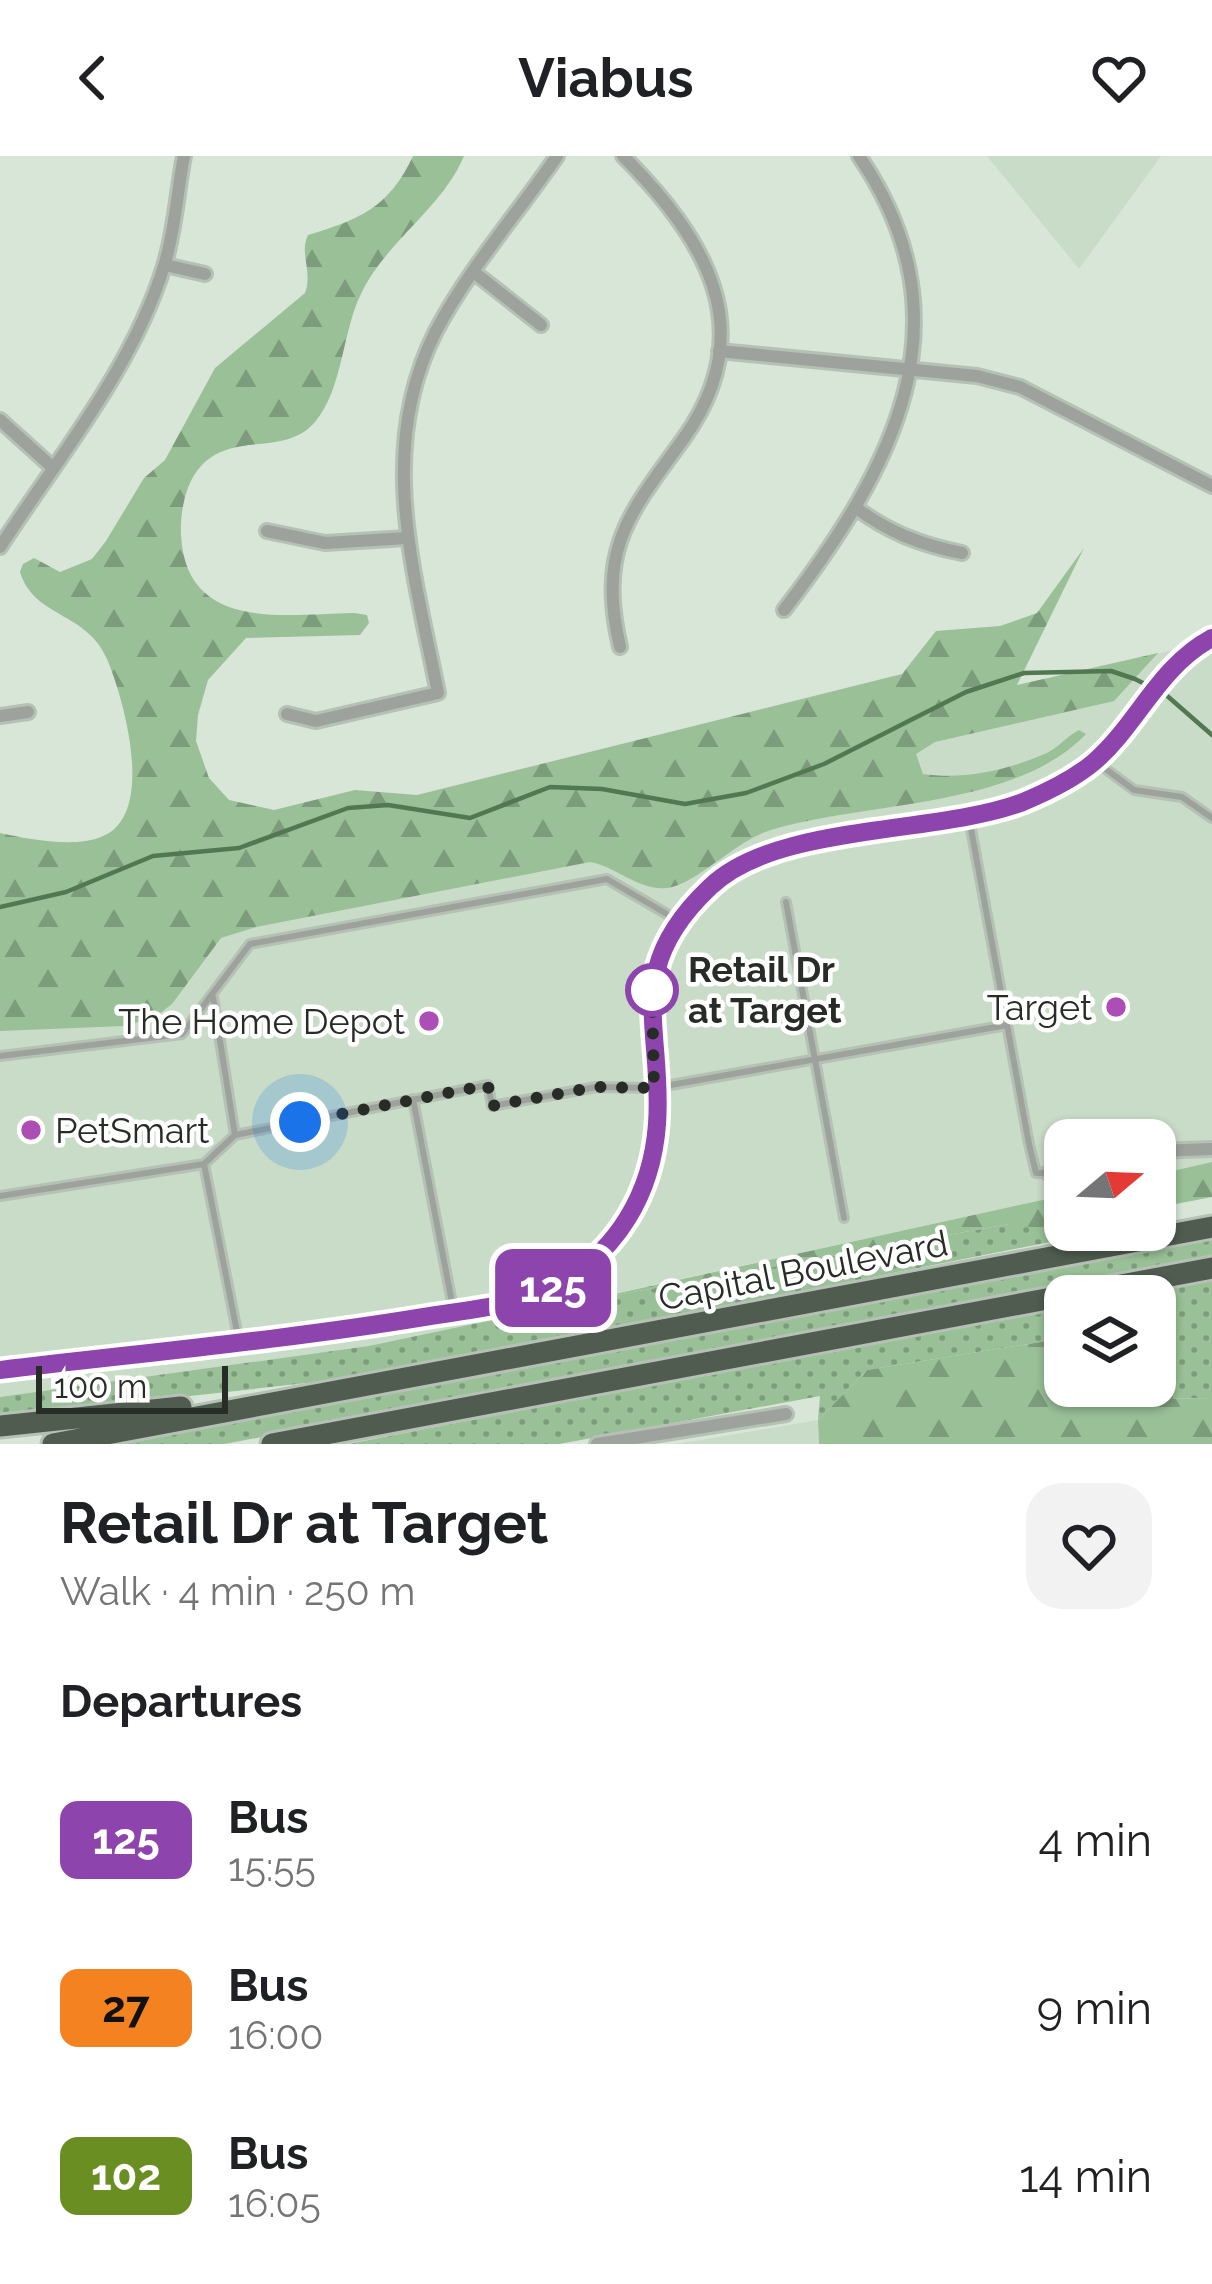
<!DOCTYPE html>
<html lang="en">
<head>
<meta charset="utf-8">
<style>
	:root { --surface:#fff; --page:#f2f2f2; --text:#202124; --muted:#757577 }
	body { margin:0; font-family:Raleway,sans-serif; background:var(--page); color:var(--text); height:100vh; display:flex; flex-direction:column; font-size:45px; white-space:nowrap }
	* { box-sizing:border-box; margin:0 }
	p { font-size:39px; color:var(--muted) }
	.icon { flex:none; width:66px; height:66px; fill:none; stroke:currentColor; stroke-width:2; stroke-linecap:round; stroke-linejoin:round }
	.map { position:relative; height:1288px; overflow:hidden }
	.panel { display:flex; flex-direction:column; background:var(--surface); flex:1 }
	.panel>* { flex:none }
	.badge { padding:0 24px; border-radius:18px; font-size:42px; line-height:78px }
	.needle { width:78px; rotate:71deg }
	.controls { position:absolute; left:1044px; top:963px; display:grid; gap:24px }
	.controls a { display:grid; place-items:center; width:132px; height:132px; border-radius:24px; background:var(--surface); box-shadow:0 3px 9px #0004; font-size:60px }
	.scale { position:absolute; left:36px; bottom:30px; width:192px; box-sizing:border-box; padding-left:12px; border:6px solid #272c26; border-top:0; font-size:33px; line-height:42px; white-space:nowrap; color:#272c26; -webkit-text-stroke:9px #fff; paint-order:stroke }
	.you { position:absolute; width:60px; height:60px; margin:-30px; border:9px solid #fff; border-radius:50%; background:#1a73e8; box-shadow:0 0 0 18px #1a73e833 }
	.map>.badge { position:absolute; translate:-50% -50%; box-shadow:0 0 0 6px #fff }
	h2 { padding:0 60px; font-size:45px; line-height:108px }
	.round { display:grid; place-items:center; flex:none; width:126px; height:126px; border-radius:36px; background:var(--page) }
	.overview { display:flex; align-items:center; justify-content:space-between; height:204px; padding:0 60px }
	h1 { font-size:57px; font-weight:700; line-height:90px }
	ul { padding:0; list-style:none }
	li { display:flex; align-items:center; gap:36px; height:168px; padding:0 60px }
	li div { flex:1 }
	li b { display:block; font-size:45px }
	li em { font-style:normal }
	li .badge { min-width:132px; font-weight:700; text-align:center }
	header { display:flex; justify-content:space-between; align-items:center; height:156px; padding:0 60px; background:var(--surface); font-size:54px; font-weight:700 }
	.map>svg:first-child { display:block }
	.built { fill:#c9dcc8 }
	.grass { fill:url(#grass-dots) }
	.forest { fill:url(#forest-firs) }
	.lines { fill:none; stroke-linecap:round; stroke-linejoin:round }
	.stream { stroke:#527851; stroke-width:4.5 }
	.service-casing { stroke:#b5c1b4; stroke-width:12 }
	.minor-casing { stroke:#b5c1b4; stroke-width:18 }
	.tertiary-casing { stroke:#b5c1b4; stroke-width:21 }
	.motorway-casing { stroke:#b5c1b4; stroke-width:27 }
	.service { stroke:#9da39c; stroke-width:6 }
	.minor { stroke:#9da39c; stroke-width:12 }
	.tertiary { stroke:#9da39c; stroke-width:15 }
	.motorway { stroke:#505c4f; stroke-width:21 }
	.line-casing { stroke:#fff; stroke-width:27 }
	.line { stroke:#8e44ad; stroke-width:18 }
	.walk { stroke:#272c26; stroke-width:12; stroke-dasharray:0 21.6 }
	.stop-dot { fill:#fff; stroke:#8e44ad; stroke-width:6 }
	.poi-dot { fill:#ad4eb7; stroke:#fff; stroke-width:4.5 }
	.labels { text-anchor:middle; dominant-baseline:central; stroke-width:9; stroke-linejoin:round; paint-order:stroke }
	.stop-label { font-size:36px; font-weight:bold; fill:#272c26; stroke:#fff; text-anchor:start }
	.poi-label { font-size:36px; fill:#272c26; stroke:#fff; text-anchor:end }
	.street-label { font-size:36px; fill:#272c26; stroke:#fff }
</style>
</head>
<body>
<header><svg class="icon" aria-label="back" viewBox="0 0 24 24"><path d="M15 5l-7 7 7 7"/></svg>Viabus<svg class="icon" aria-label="heart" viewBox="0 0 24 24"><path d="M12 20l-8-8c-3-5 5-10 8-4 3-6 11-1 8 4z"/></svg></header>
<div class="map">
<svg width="1212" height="1288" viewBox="0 0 1212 1288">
	<defs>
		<pattern id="grass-dots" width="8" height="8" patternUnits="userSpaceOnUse" patternTransform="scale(3)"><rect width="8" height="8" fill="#99c097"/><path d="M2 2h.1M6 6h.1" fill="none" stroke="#7d9c7b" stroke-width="1.8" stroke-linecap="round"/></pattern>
		<pattern id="forest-firs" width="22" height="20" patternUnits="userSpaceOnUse" patternTransform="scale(3)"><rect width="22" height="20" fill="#99c097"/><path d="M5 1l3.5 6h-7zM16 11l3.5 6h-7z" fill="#7d9c7b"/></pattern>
	</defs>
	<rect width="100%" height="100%" fill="#d8e6d7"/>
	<!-- built -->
	<path class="built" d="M987,0H1161L1079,113Z
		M1173,494L1212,496V1006L1155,1019V984H1065V1039L369,1191L0,1241V772Z
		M818,1264L819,1288H677Z"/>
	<!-- grass -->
	<path class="grass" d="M1009,1068L1111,1074L370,1220L0,1261V1241L369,1190L578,1146Z
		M1212,1079V1104L224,1288H96Z
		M1212,1124V1242L1160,1243L1147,1230H1155V1140H1112Z
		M1065,1149V1182L867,1214L818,1264L820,1240L559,1288H348Z"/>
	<!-- forest -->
	<path class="forest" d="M413,0H464C441,54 386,85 361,138C342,176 343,233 315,266C285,301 234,275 201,310C185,327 180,357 181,379C186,477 286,458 354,457L367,459L369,467L360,479L246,482L208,524L198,559L196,585L209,622L229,644L274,654L355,634L417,639L902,518L936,475L1000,470L1037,457L1084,392L1017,529L1158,497L1114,545L935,586L916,598L923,618C965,624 1008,614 1047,597C1059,591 1067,580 1079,574L1086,578C1014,653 867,645 771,674C736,684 697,728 667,732C638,735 618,711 590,706L256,771L221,782L172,848L155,861L124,870L0,875V677C27,683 74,692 101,681C158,660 123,541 107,503C86,455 34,462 20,416L23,408L34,402L60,416L92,403L106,385L144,322L165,304L215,212L305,137C313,116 299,97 308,79C358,64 389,52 413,0Z
		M1212,1006V1041L1155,1052V1019Z
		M1065,1039V1070L1045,1074L1009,1068L578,1146Z
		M1065,1182V1230H1147L1161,1243L1212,1242V1288H819L818,1264L867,1214Z"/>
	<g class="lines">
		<!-- stream -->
		<path class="stream" d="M0,751L66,736L153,700L239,692L348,652L388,649L470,662L550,631L602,633L685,648L746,637L824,608L966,536L1024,517L1111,515L1135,523L1165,538L1212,579"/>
		<!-- service casing -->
		<g class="service-casing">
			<path id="service" d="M1095,605L1134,634L1182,641L1212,662
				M969,662L1029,988L1036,1017H1046
				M786,746L844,1062
				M213,841L235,979
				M0,900L182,878L250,788L607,723L677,764
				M413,943L453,1152
				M204,1008L239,1186
				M0,1040L204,1008L235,979L488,929L492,950L596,931L654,932L1007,869"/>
		</g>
		<!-- minor casing -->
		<g class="minor-casing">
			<path id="minor" d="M165,109L205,118
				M475,117L541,169
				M719,195L977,220L1020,231L1212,330
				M0,264L52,311
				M855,351C888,376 921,389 962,397
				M267,375L325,387L407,382
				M0,391C57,303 133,212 164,110C175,76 177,36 184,0
				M784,454C893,312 972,166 859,0
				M620,491C597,391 630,357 684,282C762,173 704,81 623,0
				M287,558L316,565L438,537C414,415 376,292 436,175C468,114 518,57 557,0
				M0,560L28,556
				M1155,995L1212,993
				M1048,1017L1065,1013
				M597,1288L786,1258"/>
		</g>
		<!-- tertiary casing -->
		<g class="tertiary-casing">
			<path id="tertiary" d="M0,1213C141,1198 284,1185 424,1161C466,1154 519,1150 556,1130C618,1095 652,1037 657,968C663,870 621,815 710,731C777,667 936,679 1023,645C1047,636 1075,623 1094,606C1138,568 1158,510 1212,482"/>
		</g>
		<!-- motorway casing -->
		<g class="motorway-casing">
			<path id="motorway" d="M0,1270L181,1251
				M53,1288L1212,1071
				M272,1288L1212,1112"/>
		</g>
		<!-- service -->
		<use href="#service" class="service"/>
		<!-- minor -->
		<use href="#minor" class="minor"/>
		<!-- tertiary -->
		<use href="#tertiary" class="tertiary"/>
		<!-- motorway -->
		<use href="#motorway" class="motorway"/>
	</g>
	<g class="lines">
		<!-- line casing -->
		<g class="line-casing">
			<path id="line" d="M0,1214C142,1197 284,1184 424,1161C466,1154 519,1150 556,1130C618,1095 652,1037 657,968C664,870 621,815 710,731C776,667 936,679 1023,646C1047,636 1074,623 1094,606C1138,568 1158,511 1212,482"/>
		</g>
		<!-- line -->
		<use href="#line" class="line"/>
		<!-- walk -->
		<path class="walk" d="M300,966L488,929L491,950L596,931L654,932L652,834"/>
	</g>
	<!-- markers -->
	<circle class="stop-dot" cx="652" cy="834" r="24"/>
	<g class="poi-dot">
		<circle cx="1116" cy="851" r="12"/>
		<circle cx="429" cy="865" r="12"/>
		<circle cx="31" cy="974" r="12"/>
	</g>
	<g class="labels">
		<!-- stop labels -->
		<g class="stop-label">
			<text x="688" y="813">Retail Dr<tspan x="688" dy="41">at Target</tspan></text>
		</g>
		<!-- poi labels -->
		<g class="poi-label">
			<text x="1092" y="851">Target</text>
			<text x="405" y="865">The Home Depot</text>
			<text x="55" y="974" text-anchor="start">PetSmart</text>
		</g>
		<!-- street labels -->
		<g class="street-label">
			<text transform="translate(803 1114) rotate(-11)">Capital Boulevard</text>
		</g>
	</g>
</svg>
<div class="controls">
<a><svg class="needle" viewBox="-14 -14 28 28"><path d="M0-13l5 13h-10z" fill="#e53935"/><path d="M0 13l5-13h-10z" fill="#757577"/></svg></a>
<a><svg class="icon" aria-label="layers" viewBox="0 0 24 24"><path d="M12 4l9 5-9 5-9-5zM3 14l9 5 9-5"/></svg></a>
</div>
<div class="scale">100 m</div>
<div class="you" style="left:300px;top:966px"></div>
<b class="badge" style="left:553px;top:1132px;background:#8e44ad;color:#fff">125</b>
</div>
<section class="panel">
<div class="overview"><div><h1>Retail Dr at Target</h1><p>Walk · 4 min · 250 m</p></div><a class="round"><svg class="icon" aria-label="heart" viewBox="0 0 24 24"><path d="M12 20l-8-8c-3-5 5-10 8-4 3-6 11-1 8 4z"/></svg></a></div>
<h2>Departures</h2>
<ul>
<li><span class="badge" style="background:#8e44ad;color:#fff">125</span><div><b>Bus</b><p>15:55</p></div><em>4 min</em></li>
<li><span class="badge" style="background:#f58220;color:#111">27</span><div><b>Bus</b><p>16:00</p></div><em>9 min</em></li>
<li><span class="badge" style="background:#6b8e23;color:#fff">102</span><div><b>Bus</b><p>16:05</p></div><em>14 min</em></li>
</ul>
</section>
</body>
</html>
